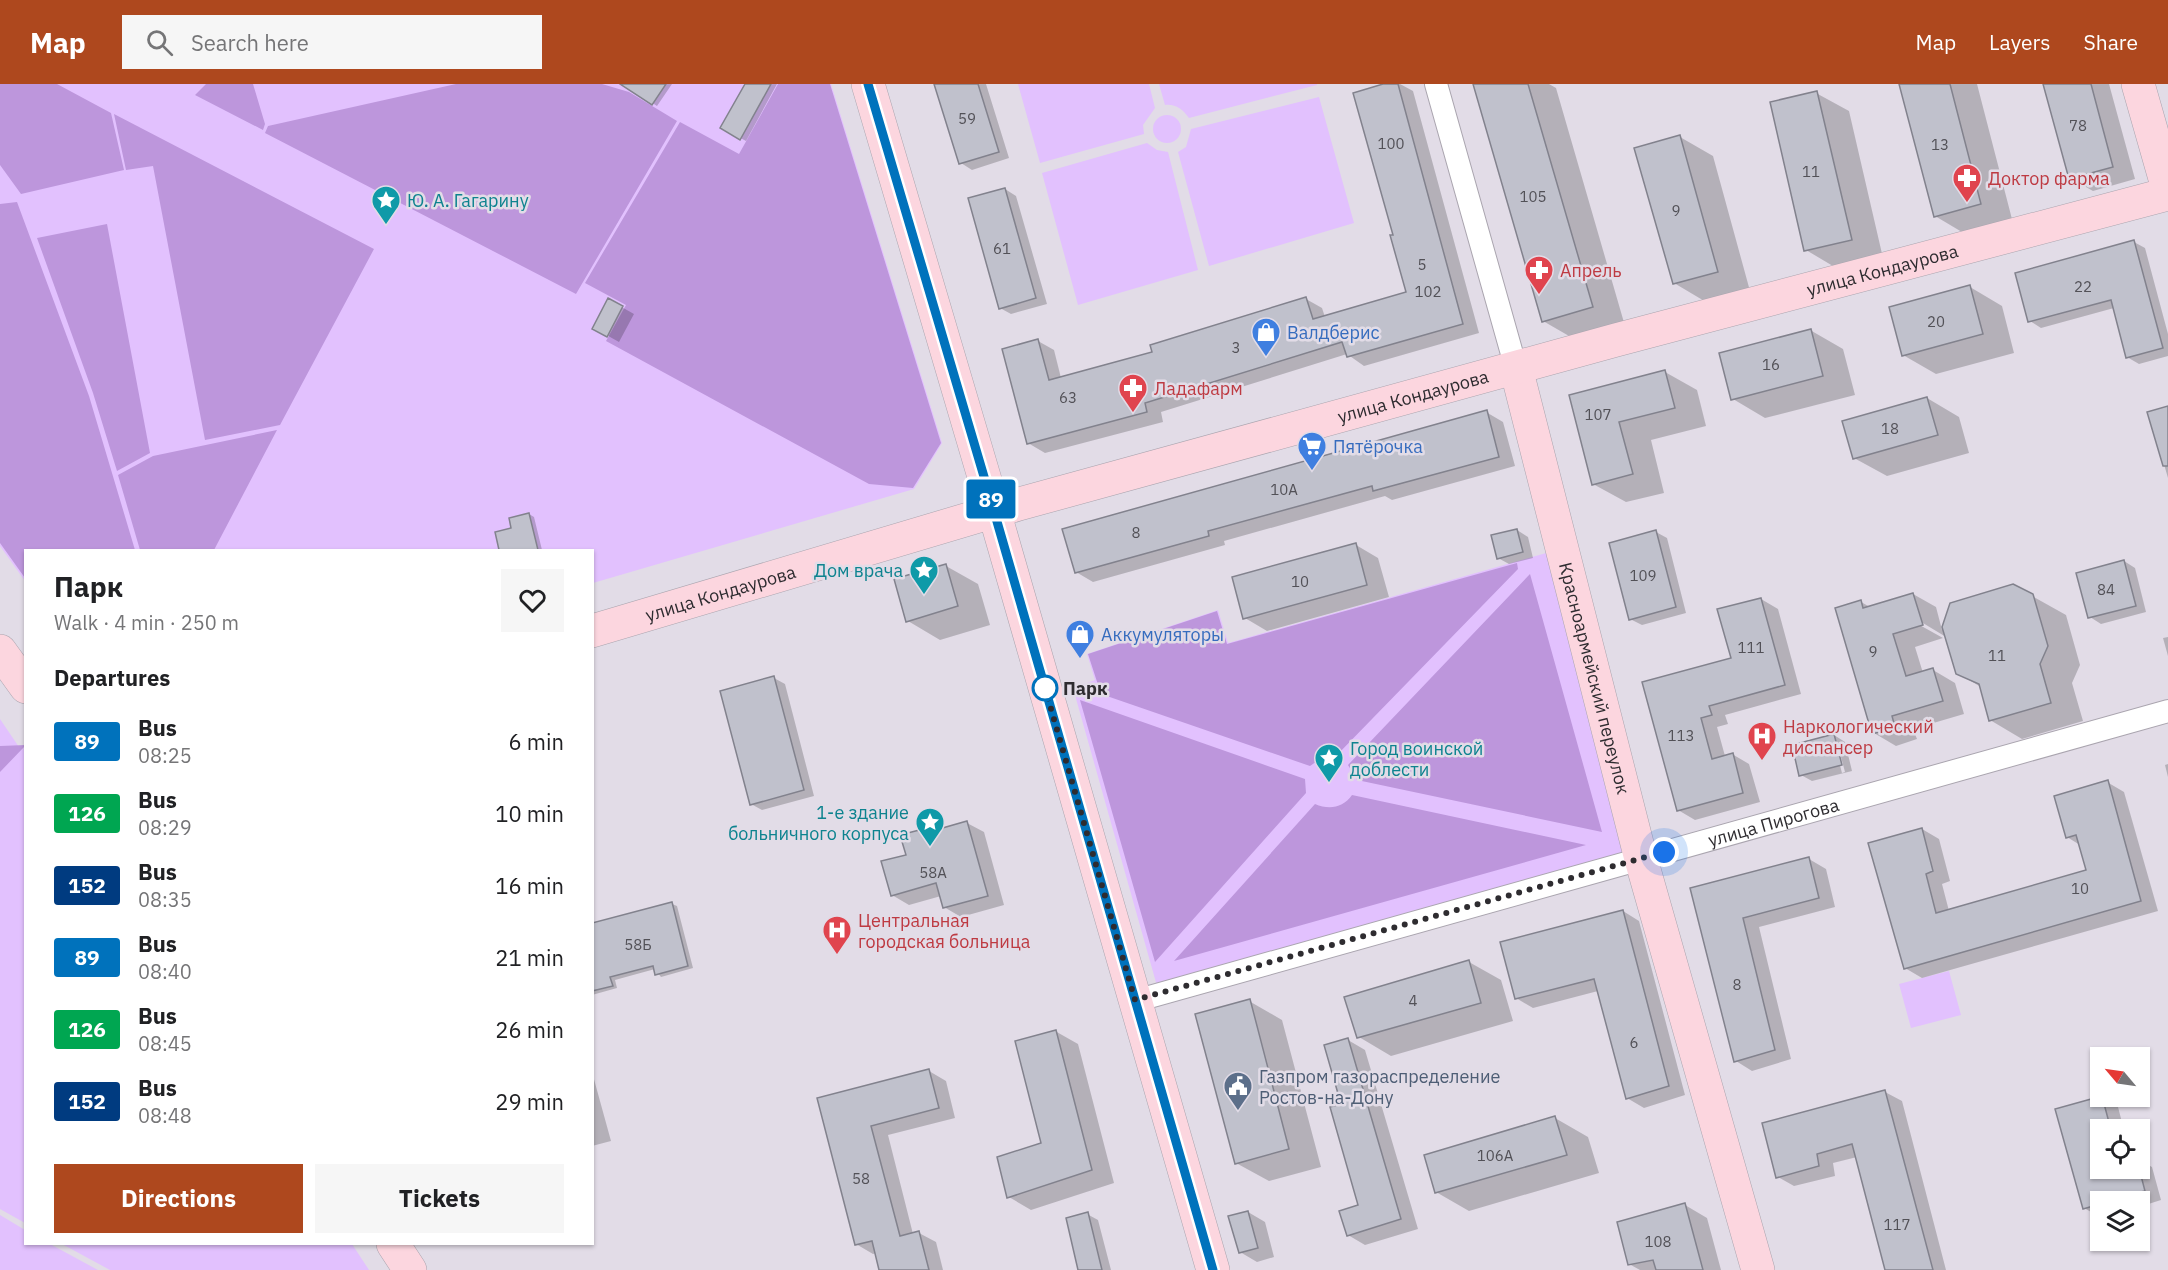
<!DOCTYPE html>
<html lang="en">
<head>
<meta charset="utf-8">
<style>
	:root { --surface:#fff; --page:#f6f6f6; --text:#202124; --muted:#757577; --accent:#ae481e }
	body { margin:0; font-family:"IBM Plex Sans",sans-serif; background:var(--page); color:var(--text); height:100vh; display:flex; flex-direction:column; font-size:22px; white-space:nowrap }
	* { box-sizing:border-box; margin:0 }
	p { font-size:20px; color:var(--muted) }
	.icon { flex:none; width:33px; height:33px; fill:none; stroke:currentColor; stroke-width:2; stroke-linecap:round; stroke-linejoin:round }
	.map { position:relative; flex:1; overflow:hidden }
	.sheet { position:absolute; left:24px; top:465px; width:570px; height:696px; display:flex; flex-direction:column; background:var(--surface); border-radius:0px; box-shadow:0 2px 4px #0004 }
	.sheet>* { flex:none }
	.badge { padding:0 12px; border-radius:4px; font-size:21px; line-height:39px }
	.needle { width:39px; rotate:299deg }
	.tools { position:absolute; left:2090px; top:963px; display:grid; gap:12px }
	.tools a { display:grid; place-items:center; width:60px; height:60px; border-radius:0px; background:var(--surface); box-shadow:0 2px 4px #0004; font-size:30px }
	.you { position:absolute; width:30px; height:30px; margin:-15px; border:4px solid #fff; border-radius:50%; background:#1a73e8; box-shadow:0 0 0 9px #1a73e833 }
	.map>.badge { position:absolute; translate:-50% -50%; box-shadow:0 0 0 3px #fff }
	h2 { padding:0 30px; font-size:22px; line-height:54px }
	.round { display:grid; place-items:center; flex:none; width:63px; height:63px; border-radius:0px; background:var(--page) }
	.headline { display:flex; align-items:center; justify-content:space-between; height:102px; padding:0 30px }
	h1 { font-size:28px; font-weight:700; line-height:45px }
	.primary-button { display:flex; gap:12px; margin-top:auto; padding:12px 30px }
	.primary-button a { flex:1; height:69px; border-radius:0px; background:var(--accent); color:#fff; font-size:24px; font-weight:700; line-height:69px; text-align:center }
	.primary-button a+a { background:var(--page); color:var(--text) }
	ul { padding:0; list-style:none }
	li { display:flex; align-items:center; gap:18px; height:72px; padding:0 30px }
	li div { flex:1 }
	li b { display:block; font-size:22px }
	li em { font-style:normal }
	li .badge { min-width:66px; font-weight:700; text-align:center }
	header { display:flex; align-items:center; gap:36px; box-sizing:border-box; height:84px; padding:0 30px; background:var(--accent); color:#fff }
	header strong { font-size:28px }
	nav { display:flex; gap:33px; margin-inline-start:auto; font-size:21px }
	.search { width:420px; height:54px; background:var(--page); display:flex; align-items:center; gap:15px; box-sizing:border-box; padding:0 21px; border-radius:0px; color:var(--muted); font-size:22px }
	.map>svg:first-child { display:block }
	.green { fill:#e2c1fe }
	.forest { fill:#bd96dc }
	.shadow { fill:#0003; fill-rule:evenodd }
	.building { fill:#c0c1cc; stroke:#82828d; stroke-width:1.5 }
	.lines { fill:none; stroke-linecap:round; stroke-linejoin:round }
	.street-casing { stroke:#aaa5af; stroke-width:24 }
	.secondary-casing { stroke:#aaa5af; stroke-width:34 }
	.street { stroke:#fff; stroke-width:22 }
	.secondary { stroke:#fcd6df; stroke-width:33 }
	.line-casing { stroke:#fff; stroke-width:14 }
	.line { stroke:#0072bc; stroke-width:9 }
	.walk { stroke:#2e2c30; stroke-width:6; stroke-dasharray:0 10.8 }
	.stop-dot { fill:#fff; stroke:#0072bc; stroke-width:3 }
	.labels { text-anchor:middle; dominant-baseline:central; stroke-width:5; stroke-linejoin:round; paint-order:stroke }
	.number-label { font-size:15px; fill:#525157 }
	.health-label { font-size:18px; fill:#be3a42; stroke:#e2dce7; text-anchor:start }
	.culture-label { font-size:18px; fill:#0d838f; stroke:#e2dce7; text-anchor:start }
	.street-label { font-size:18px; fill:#2e2c30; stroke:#e2dce7 }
	.shop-label { font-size:18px; fill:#366cbe; stroke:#e2dce7; text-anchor:start }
	.stop-label { font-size:18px; font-weight:bold; fill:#2e2c30; stroke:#e2dce7; text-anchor:start }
	.service-label { font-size:18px; fill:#4e5e75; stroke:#e2dce7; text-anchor:start }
</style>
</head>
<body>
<header>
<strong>Map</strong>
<div class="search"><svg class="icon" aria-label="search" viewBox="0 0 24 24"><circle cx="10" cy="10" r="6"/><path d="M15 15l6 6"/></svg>Search here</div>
<nav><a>Map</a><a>Layers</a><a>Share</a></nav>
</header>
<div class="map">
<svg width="2168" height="1186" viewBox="0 0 2168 1186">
	<rect width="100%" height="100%" fill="#e2dce7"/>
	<!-- green -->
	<path class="green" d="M0,0H831L942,359L914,405L593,499L592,466H26L25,497L0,462Z
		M1018,0H1149L1155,24L1143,41L1144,50L1040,79Z
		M1159,0H1317V1L1189,34C1182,25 1176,20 1165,21Z
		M1319,13L1354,139L1209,182L1178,68L1186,63L1191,45Z
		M1153 45a14 14 0 1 1 28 0a14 14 0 1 1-28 0Z
		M1147,59L1157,66L1168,68L1198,186L1078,221L1042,89Z
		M1557,466L1640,774L1159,909L1073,604L1095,596L1087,570L1218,526L1228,559Z
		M0,635L21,666L25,662V1139L0,1125Z
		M1949,887L1961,931L1911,944L1899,900Z
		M0,1131L25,1146L26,1160H50L98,1186H0Z
		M62,1160H352L369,1186H110Z"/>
	<!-- forest -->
	<path class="forest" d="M0,0H57L111,29L124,86L21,110L0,81Z
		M206,0H253L265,40L263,46L195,11Z
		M456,0H602L629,8L677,37L576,210L265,49L268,42Z
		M778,0H830L941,359L913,404L869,400L606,257L626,221L585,199L680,38L739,70Z
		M114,30L374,165L280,341L205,356L153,82L126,86Z
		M17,118L89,312L135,466H26L25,494L0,459V120Z
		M107,140L150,369L117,387L93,309L37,154Z
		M277,346L214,466H140L118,391L153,372Z
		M1517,479L1518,485L1336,672L1323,673L1310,682L1101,610L1088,570L1217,527L1227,560Z
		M1530,490L1602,748L1357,696L1348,681Z
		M1080,616L1305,695L1306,709L1155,878Z
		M26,661L25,662L0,688V662Z
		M1352,711L1586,761L1174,877L1315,720C1329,726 1343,724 1352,711Z"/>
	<!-- shadow -->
	<path class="shadow" d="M635,0H672L657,22L631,5Z
		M744,0H777L746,57L722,44L746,1Z
		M936,0H986L1009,74L972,86L961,79Z
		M1389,0H1400L1413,7L1479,249L1364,282L1347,270L1161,328L1163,338L1045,369L1028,359L1038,257L1054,266L1061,294L1154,269L1306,215L1322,224L1325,233L1408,209Z
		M1475,0H1549L1556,4L1625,242L1576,256L1543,237Z
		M1900,0H1977L2013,139L1967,151L1935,132Z
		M2044,0H2109L2135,95L2093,107L2070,94Z
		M1816,9L1849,27L1883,174L1838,185L1806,166Z
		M1680,53L1713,72L1750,207L1706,218L1674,199Z
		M1005,105L1016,112L1047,220L1011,230L1000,224Z
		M2134,158L2145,164L2168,250V272L2139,280L2127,273L2114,224L2041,244L2030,237Z
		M1970,203L2002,222L2014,269L1936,290L1903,271Z
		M609,216L634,230L619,258L594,244Z
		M1810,246L1843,265L1855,311L1765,334L1733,315Z
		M1665,288L1697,306L1706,342L1651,356L1664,409L1626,418L1593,400L1571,312Z
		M1927,314L1959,333L1969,369L1887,392L1854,374Z
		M2168,323V394L2149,329Z
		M1486,328L1503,338L1515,382L1392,416L1385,412L1224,457L1225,461L1093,498L1076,488Z
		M529,430L534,433L542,466H501L496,449L513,446Z
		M1517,446L1528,453L1533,474L1509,480L1498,474Z
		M1656,448L1667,454L1686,529L1642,541L1630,535Z
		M1356,461L1378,474L1389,513L1267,547L1245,534Z
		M2124,477L2135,484L2146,528L2101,540L2090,533Z
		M946,482L978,500L990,541L940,556L908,537Z
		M1913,510L1936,523L1942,546L1951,520L2032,512L2066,531L2080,581L2072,599L2083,637L2022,655L1990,636L1981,603L1957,589L1946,553L1918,536L1916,539L1943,554L1915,563L1923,589L1933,586L1955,599L1964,630L1913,645L1917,655L1896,662L1874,649L1861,518L1870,523Z
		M1761,515L1778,525L1801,610L1725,631L1728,640L1717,643L1725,672L1732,670L1749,680L1760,718L1695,736L1678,726L1644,600L1733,575Z
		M2168,553V572L2163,554Z
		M774,594L785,600L814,712L762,726L751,720Z
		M1834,651L1845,658L1852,687L1812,697L1801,691ZM1834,658H1837L1845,688L1842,689Z
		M2168,680V693L2165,681Z
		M2107,698L2124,708L2158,827L1922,894L1905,884L1922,745L1939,755L1950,797L1942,800L1949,827L2088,787L2080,761L2067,753Z
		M967,739L984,748L1004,821L961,833L944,823L941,812L909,821L892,811L907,772L931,744L936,747Z
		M1809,775L1826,785L1835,823L1759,843L1791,975L1752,987L1736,977L1692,805Z
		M672,820L677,822L693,884L661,893L655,885L615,896L617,904L592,911V840Z
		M1623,827L1639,837L1685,1011L1644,1024L1627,1014L1598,907L1533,924L1516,914Z
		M1469,878L1501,896L1513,937L1391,972L1359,953Z
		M1249,917L1282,936L1321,1083L1269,1097L1236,1079Z
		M1055,947L1078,960L1114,1099L1031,1126L1009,1113L1043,1060Z
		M1348,956L1365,966L1418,1145L1365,1161L1348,1151L1360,1122L1342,1021Z
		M929,987L946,997L955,1034L888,1051L913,1150L919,1149L936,1158L943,1186H881L877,1169L873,1170L856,1160L819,1015Z
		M592,988L611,1057L592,1062Z
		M1885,1008L1902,1017L1946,1186H1887L1857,1073L1833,1079L1835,1092L1794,1102L1778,1093Z
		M2101,1013L2118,1023L2124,1046H2100V1084H2139V1076L2152,1083L2161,1116L2139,1123V1118H2100V1133L2084,1124Z
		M1555,1034L1588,1053L1599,1089L1469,1127L1436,1108Z
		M1685,1121L1707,1134L1721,1186H1640L1629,1180Z
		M1248,1128L1265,1138L1274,1173L1257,1178L1240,1168Z
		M1087,1130L1098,1136L1111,1186H1080Z"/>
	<!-- building -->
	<path class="building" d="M620,0H666L652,21Z
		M745,0H771L740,56L720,44Z
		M934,0H978L999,68L959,80Z
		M1383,0H1398L1463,240L1347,273L1342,258L1145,319L1147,328L1027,360L1002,265L1038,255L1049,296L1152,268L1150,261L1306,213L1313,235L1406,208L1390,151H1393L1353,9Z
		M1473,0H1528L1593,223L1542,238Z
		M1899,0H1950L1981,120L1934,133Z
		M2043,0H2091L2113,83L2069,95Z
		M1817,7L1852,156L1804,167L1770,18Z
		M1680,51L1718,188L1673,200L1634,64Z
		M1005,104L1036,214L999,225L968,114Z
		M2134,156L2163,264L2126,274L2111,216L2028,238L2015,189Z
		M1970,201L1983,250L1902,272L1889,223Z
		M608,214L623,222L607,253L592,245Z
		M1811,245L1823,292L1731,316L1719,269Z
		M1665,286L1675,324L1619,338L1633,390L1592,401L1569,311Z
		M1927,313L1938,351L1853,375L1842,337Z
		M2168,322V382H2163L2147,328Z
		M1487,326L1499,373L1373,407L1372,402L1208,447L1209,452L1075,489L1062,445Z
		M529,429L538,466H499L495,448L511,444L509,434Z
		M1517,445L1523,468L1497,475L1491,451Z
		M1656,446L1676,523L1629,536L1609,459Z
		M1356,459L1367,501L1243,535L1232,493Z
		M2124,476L2136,522L2088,534L2076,489Z
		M946,480L958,522L906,538L894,495Z
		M2013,500L2033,510L2048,562L2040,580L2051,619L1989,637L1979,600L1956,590L1942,543L1950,519Z
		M1913,509L1923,541L1893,550L1906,592L1933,584L1943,617L1892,632L1895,643L1872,650L1835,524L1861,516L1863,524Z
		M1761,514L1785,601L1709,622L1712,631L1701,634L1712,675L1733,669L1743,709L1677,727L1642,598L1731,574L1717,525Z
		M774,592L804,706L750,721L720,607Z
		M1834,650L1842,681L1799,692L1792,661Z
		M2108,696L2141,817L1904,885L1868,759L1922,744L1933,787L1926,790L1936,829L2086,786L2076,751L2066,754L2054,712Z
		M967,737L988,812L943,824L936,799L891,812L881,777L906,771L900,751L931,743L932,747Z
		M1809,773L1819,814L1743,834L1775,966L1734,978L1690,804Z
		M672,818L688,882L655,891L653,882L610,893L613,902L592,907V839Z
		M1623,826L1669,1002L1626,1015L1594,895L1515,915L1500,858Z
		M1469,876L1481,919L1357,954L1344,913Z
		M1250,915L1289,1065L1235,1080L1195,930Z
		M1056,946L1092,1086L1007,1114L997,1073L1041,1059L1015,957Z
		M1348,954L1401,1135L1347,1152L1339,1127L1358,1121L1330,1023L1341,1020L1324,961Z
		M929,985L939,1024L871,1042L900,1152L919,1147L929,1186H879L872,1157L855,1161L817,1014Z
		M1885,1006L1933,1186H1885L1852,1060L1817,1070L1819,1082L1776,1094L1762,1039Z
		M2102,1012L2111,1046H2100V1084H2139L2145,1107L2100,1118V1120L2083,1125L2055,1025Z
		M1555,1032L1567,1071L1435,1109L1424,1071Z
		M1685,1119L1703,1186H1656L1653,1176L1628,1181L1617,1138Z
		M1248,1127L1258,1164L1239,1169L1228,1132Z
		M1088,1128L1102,1186H1078L1066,1134Z"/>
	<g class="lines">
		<!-- street casing -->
		<g class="street-casing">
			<g id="street">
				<path d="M1436,0L1516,284"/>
				<path id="s1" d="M1135,917L2168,627"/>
			</g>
		</g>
		<!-- secondary casing -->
		<g class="secondary-casing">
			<g id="secondary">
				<path d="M868,0L985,396L1213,1186"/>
				<path d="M2138,0L2168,105"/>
				<path id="s2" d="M1516,284L1641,775L1758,1186"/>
				<path id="s3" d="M592,547L1019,420L1616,256L2168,110"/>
				<path d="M0,567L26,603"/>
				<path d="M393,1160L410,1186"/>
			</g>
		</g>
		<!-- street -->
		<use href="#street" class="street"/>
		<!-- secondary -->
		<use href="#secondary" class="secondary"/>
	</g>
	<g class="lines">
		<!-- line casing -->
		<g class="line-casing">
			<path id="line" d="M868,0L985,396L1213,1186"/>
		</g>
		<!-- line -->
		<use href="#line" class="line"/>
		<!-- walk -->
		<path class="walk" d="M1045,604L1135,916L1664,768"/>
	</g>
	<!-- icons -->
	<defs>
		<g id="pharmacy-pin" transform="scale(1.5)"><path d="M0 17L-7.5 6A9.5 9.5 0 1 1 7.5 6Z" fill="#e0444e" stroke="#e2dce7"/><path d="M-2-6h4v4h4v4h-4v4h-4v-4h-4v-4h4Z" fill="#fff"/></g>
		<g id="sight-pin" transform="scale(1.5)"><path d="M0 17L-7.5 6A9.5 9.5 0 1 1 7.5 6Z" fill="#0f9aa8" stroke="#e2dce7"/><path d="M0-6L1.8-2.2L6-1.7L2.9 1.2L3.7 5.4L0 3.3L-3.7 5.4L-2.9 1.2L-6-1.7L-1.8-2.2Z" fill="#fff"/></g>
		<g id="shop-pin" transform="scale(1.5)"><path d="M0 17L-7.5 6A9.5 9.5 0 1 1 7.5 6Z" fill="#3f7fe0" stroke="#e2dce7"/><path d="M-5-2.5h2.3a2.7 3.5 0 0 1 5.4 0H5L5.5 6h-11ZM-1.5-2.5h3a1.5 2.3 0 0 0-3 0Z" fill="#fff"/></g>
		<g id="supermarket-pin" transform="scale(1.5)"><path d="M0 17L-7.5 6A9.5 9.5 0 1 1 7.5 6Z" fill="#3f7fe0" stroke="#e2dce7"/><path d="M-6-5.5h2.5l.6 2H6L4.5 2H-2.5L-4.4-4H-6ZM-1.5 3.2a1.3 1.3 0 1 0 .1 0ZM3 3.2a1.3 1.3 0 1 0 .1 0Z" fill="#fff"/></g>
		<g id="hospital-pin" transform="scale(1.5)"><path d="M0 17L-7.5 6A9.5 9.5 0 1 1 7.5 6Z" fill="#e0444e" stroke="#e2dce7"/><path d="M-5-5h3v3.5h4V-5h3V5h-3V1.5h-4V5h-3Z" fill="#fff"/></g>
		<g id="civic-pin" transform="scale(1.5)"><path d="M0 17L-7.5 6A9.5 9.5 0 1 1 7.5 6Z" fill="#5c6f8a" stroke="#e2dce7"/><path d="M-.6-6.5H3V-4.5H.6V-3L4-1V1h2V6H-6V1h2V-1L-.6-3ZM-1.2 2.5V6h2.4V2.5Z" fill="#fff"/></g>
	</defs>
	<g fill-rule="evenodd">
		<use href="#pharmacy-pin" x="1967" y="94"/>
		<use href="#sight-pin" x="386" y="116"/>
		<use href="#pharmacy-pin" x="1539" y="186"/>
		<use href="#shop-pin" x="1266" y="248"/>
		<use href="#pharmacy-pin" x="1133" y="304"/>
		<use href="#supermarket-pin" x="1312" y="362"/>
		<use href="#sight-pin" x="924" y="486"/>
		<use href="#shop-pin" x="1080" y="550"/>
		<use href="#hospital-pin" x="1762" y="652"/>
		<use href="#sight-pin" x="1329" y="674"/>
		<use href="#sight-pin" x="930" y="738"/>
		<use href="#hospital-pin" x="837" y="846"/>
		<use href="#civic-pin" x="1238" y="1002"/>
	</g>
	<!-- markers -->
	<circle class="stop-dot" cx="1045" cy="604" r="12"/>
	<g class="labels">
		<!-- number labels -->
		<g class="number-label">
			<text x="967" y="34">59</text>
			<text x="2078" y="41">78</text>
			<text x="1391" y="59">100</text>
			<text x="1940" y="60">13</text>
			<text x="1811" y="87">11</text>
			<text x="1533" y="112">105</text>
			<text x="1676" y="126">9</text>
			<text x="1002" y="164">61</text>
			<text x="1422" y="180">5</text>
			<text x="2083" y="202">22</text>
			<text x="1428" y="207">102</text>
			<text x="1936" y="237">20</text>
			<text x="1236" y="263">3</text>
			<text x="1771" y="280">16</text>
			<text x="1068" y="313">63</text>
			<text x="1598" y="330">107</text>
			<text x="1890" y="344">18</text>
			<text x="1284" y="405">10А</text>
			<text x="1136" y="448">8</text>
			<text x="1643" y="491">109</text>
			<text x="1300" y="497">10</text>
			<text x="2106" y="505">84</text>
			<text x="1751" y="563">111</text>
			<text x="1873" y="567">9</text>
			<text x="1997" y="571">11</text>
			<text x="1681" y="651">113</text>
			<text x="933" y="788">58А</text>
			<text x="2080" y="804">10</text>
			<text x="638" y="860">58Б</text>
			<text x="1737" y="900">8</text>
			<text x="1413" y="916">4</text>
			<text x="1634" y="958">6</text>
			<text x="1495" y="1071">106А</text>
			<text x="861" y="1094">58</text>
			<text x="1897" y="1140">117</text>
			<text x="1658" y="1157">108</text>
		</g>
		<!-- health labels -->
		<g class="health-label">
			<text x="1988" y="94">Доктор фарма</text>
			<text x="1560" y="186">Апрель</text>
			<text x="1154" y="304">Ладафарм</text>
			<text x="1783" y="642">Наркологический<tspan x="1783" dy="21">диспансер</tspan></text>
			<text x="858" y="836">Центральная<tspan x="858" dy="21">городская больница</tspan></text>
		</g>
		<!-- culture labels -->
		<g class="culture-label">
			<text x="407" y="116">Ю. А. Гагарину</text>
			<text x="903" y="486" text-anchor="end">Дом врача</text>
			<text x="1350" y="664">Город воинской<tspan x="1350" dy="21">доблести</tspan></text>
			<text x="909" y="728" text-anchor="end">1-е здание<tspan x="909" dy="21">больничного корпуса</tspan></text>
		</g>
		<!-- street labels -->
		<g class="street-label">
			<text stroke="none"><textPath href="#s3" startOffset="1340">улица Кондаурова</textPath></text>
			<text stroke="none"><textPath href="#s3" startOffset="854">улица Кондаурова</textPath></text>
			<text stroke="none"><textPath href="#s3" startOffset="134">улица Кондаурова</textPath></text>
			<text stroke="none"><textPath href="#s2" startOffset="320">Красноармейский переулок</textPath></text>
			<text stroke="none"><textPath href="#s1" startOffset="663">улица Пирогова</textPath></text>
		</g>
		<!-- shop labels -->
		<g class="shop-label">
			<text x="1287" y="248">Валдберис</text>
			<text x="1333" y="362">Пятёрочка</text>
			<text x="1101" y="550">Аккумуляторы</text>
		</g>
		<!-- stop labels -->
		<g class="stop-label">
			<text x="1063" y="604">Парк</text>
		</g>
		<!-- service labels -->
		<g class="service-label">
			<text x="1259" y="992">Газпром газораспределение<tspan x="1259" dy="21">Ростов-на-Дону</tspan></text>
		</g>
	</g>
</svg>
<div class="tools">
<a><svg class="needle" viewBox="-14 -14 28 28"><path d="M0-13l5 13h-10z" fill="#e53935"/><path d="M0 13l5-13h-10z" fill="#757577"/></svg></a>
<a><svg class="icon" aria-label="locate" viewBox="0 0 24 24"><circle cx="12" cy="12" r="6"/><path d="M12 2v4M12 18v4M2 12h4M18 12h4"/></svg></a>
<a><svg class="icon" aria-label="layers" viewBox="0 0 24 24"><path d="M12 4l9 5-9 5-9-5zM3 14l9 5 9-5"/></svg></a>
</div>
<div class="you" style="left:1664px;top:768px"></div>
<b class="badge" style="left:991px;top:415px;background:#0072bc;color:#fff">89</b>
<section class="sheet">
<div class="headline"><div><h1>Парк</h1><p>Walk · 4 min · 250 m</p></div><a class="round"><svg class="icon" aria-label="heart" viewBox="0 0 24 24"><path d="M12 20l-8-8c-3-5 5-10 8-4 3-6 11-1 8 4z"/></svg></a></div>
<h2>Departures</h2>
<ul>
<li><span class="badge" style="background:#0072bc;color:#fff">89</span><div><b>Bus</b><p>08:25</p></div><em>6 min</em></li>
<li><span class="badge" style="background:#00a651;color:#fff">126</span><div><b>Bus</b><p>08:29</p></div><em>10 min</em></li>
<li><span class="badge" style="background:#003b80;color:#fff">152</span><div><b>Bus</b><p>08:35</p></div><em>16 min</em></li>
<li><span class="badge" style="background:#0072bc;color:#fff">89</span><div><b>Bus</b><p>08:40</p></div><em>21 min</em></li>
<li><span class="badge" style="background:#00a651;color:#fff">126</span><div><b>Bus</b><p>08:45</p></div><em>26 min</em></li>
<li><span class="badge" style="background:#003b80;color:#fff">152</span><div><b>Bus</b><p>08:48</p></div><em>29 min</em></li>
</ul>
<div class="primary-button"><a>Directions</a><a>Tickets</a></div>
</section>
</div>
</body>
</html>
